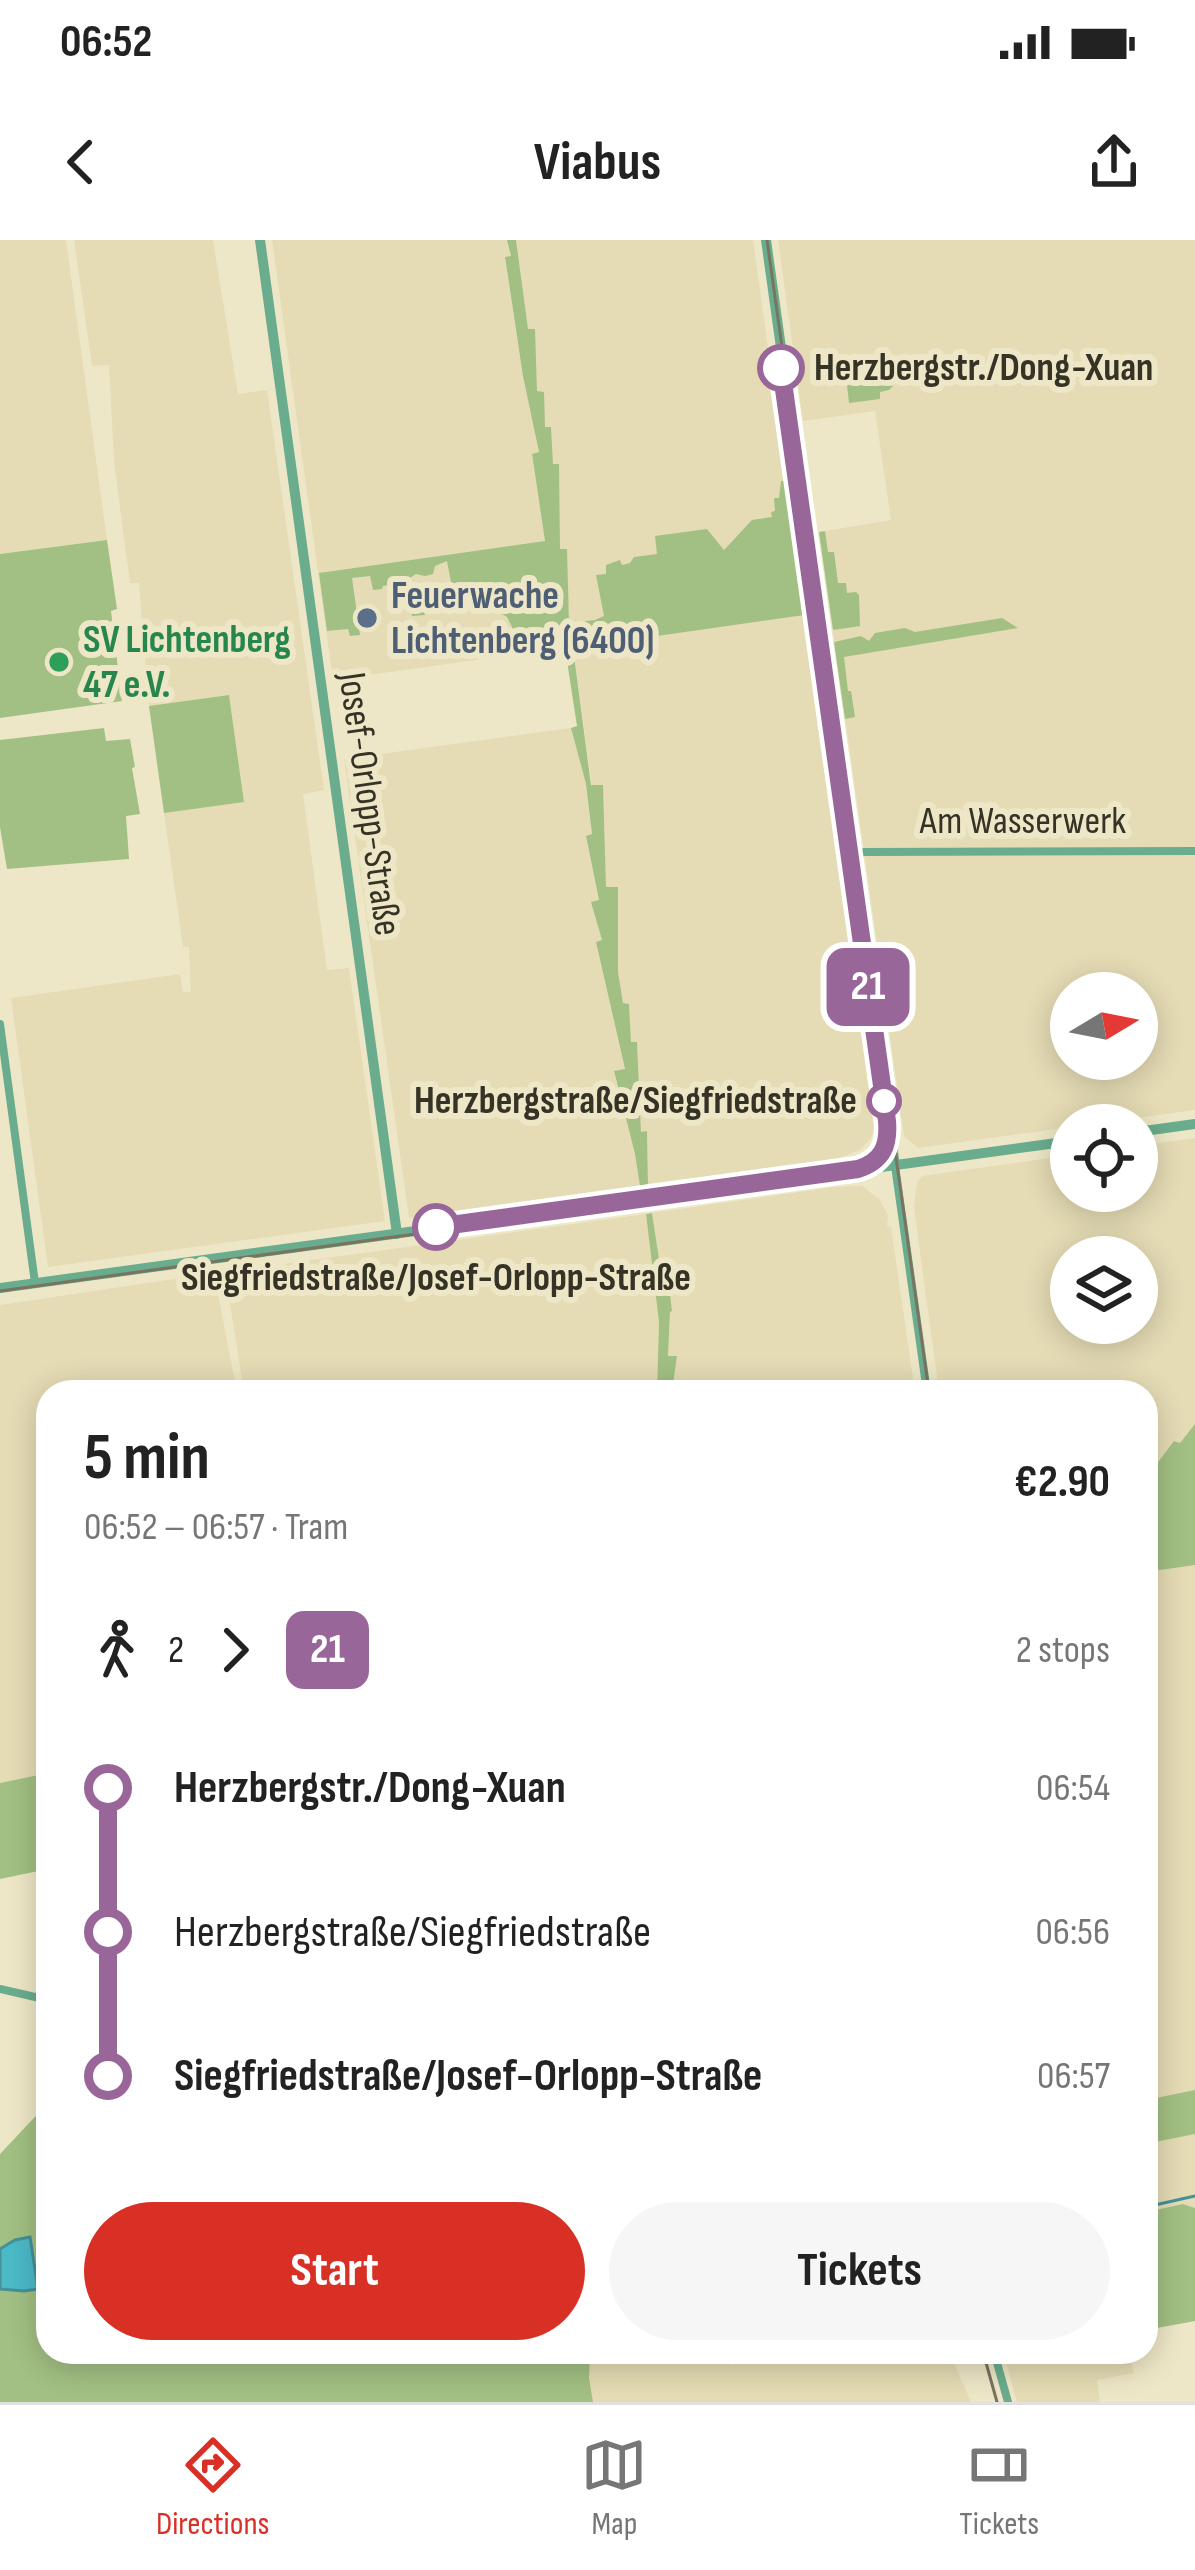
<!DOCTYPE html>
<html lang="en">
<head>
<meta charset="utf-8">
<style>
	:root { --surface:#fff; --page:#f6f6f6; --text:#222; --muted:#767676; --line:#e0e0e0; --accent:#d93025 }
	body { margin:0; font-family:"Sofia Sans Condensed",sans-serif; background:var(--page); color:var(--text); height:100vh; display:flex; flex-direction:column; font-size:45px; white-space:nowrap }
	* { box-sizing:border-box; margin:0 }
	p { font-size:39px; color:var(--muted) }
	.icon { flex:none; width:66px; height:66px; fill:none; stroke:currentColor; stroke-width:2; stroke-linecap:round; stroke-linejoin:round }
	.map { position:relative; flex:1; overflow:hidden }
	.panel { position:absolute; left:36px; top:1140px; width:1122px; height:984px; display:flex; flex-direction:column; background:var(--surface); border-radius:36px; box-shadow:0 6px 30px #0003 }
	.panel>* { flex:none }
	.badge { padding:0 24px; border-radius:18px; font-size:42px; line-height:78px }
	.needle { width:78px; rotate:80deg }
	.controls { position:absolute; left:1050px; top:732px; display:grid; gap:24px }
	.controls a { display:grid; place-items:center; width:108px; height:108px; border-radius:50%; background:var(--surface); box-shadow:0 6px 30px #0003; font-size:60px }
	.map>.badge { position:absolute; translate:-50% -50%; box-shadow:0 0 0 6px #fff }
	.legs { display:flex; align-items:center; gap:18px; height:132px; padding:0 48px; font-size:39px }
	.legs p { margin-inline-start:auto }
	.overview { display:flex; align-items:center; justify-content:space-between; height:204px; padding:0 48px }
	h1 { font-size:66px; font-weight:700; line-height:90px }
	.primary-button { display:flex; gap:24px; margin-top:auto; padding:24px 48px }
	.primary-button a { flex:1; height:138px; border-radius:72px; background:var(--accent); color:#fff; font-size:48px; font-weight:700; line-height:138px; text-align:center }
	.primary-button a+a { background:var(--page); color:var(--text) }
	ul { padding:0 48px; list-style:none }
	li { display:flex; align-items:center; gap:42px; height:144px; font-size:45px }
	li i { display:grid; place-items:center; width:18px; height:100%; margin:0 15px; background:currentColor }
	li i::after { content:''; width:30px; height:30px; margin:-15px; border:9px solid; border-radius:50%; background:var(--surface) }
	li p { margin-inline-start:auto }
	li:first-child i { background:linear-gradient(#0000 50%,currentColor 0) }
	li:last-child i { background:linear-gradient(currentColor 50%,#0000 0) }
	.status { display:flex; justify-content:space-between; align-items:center; height:84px; padding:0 60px; background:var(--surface); direction:ltr }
	.status svg { height:33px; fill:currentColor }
	header { display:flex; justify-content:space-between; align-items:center; height:156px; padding:0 48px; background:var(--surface); font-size:54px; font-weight:700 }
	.tab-bar { display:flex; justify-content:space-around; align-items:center; height:168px; border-top:3px solid var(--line); background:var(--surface); font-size:33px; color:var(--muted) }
	.tab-bar a { display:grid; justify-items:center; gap:6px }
	.tab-bar .on { color:var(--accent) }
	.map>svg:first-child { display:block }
	.built { fill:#e5dcb5; fill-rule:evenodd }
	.green { fill:#a2c083 }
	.water { fill:#4bbac7; stroke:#449197; stroke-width:3 }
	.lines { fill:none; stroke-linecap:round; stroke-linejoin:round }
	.stream { stroke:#449197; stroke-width:3 }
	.minor { stroke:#69ad8e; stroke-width:8 }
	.tertiary { stroke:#69ad8e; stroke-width:10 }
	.tram { stroke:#787460; stroke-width:3 }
	.line-1-casing { stroke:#fff; stroke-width:27 }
	.line-1 { stroke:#969; stroke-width:18 }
	.stop-1-dot { fill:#fff; stroke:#969; stroke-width:6 }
	.service-dot { fill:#5c6f8a; stroke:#eee7c7; stroke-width:4.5 }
	.leisure-dot { fill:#2e9e5b; stroke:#eee7c7; stroke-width:4.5 }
	.labels { text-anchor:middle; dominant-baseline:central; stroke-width:12; stroke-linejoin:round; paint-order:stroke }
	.stop-label { font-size:39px; font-weight:bold; fill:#353226; stroke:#eee7c7; text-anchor:start }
	.service-label { font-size:39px; font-weight:bold; fill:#4e5e75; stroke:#eee7c7; text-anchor:start }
	.leisure-label { font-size:39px; font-weight:bold; fill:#27864d; stroke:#eee7c7; text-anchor:start }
	.street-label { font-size:39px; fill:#353226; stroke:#eee7c7 }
</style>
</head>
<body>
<div class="status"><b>06:52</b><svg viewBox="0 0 49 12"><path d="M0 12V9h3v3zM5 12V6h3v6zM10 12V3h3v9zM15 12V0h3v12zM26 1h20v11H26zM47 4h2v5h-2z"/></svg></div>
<header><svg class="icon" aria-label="back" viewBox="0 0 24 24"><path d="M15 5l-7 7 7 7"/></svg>Viabus<svg class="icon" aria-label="share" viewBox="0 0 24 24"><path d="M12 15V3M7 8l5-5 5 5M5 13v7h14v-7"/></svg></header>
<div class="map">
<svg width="1195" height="2162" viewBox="0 0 1195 2162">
	<rect width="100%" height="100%" fill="#eee7c7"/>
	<!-- built -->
	<path class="built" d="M0,0H66L107,300L0,314Z
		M74,0H213L238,154L267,150L324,550L303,554L327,730L349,728L385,981L48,1027L11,758L180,734L183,752H191L189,707H183L164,573L244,561L229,455L149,466L139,343H130L114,222L109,125L92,126Z
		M272,0H507L511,17L505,18L516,92L539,213L532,215L561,408L333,440Z
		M516,0H753L802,353L569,384L566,309H560L558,224H553L551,188H545L537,152L534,89L528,90Z
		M778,0H1195V870L918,908L904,896L819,292L891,280L875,171L803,181ZM1071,753H1137V819H1071Z
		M805,375L877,883L871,898L860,910L837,919L648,944L647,892H641L637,802H631L629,764H623L618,732V648H606L603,546H592L573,407Z
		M571,488L586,544L592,595L586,597L599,661L592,663L602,701L596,702L625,830L614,832L635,914L640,946L409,978L344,519Z
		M1195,898V1184L1180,1204L1174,1201L1146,1238V1152H939L914,968L917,943L922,936L1071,915V951H1137V906ZM1071,1017H1137V1083H1071Z
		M862,946L879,959L888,975L887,986L891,987L915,1152H672L677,1117H668L670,1071L667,1039L662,1040L652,973L835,947Z
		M646,974L659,1082L657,1152H244L225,1032Z
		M214,1033L237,1152H48V1533L0,1543V1065Z
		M1195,1294V1968L1182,1964L1146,1972V1304Z
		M590,2112H727L730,2125L802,2112H949L971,2162H593L588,2138Z
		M1003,2112H1129L1134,2133L1097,2140L1100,2162H1017Z"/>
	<!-- green -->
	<path class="green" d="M507,0H516L528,89H535L537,151L544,152L545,187H551L553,224H559L560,309H567L569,383L595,380L604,376L596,335L606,334V325L620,320L622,325L630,323L634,317L657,314L655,296L707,289L724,310L752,280L772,277L771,272L775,271L774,258H779L781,241H786L805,375L573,408L591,545H603L606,647H618V732L623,763L629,764L631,802H637L641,892L647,891L648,944L640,946L635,914L614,831L625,829L596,702L602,700L591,662L599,660L586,596L592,594L586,544L571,488L577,486L565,408L528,413L525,396L516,395L507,377L484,364L482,357L424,368L425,375L412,376L409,366L429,356L427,352L416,348L417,346L434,342L439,354L454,358L447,321L435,326L433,334L425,336L416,334L402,343L383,346L382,349L373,350L370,336L352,338L360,395L350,396L348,389L327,391L319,333L545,301L532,214L539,212L523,136L505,17L511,16Z
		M889,121L893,146L889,150L880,152V159L849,163L846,136L855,135L856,126Z
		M825,291L828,312H834L838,343H846L847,353L856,352L859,355L860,386L833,390L819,292Z
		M107,300L117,369L111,371L122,461L0,478V314Z
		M1002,378L1018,388L844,417L848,451H851L855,477L845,479L834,402L861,396L869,401L875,393L905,388L915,392Z
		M229,455L244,562L164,573L149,466Z
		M104,488L106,501L130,499L135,527L132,528L140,574L126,576L129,619L7,629L0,587V500Z
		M652,973L662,1039H668L672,1071L670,1072L668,1116H677L672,1152H657L659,1082L646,974Z
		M1195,1184V1325L1146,1332V1238L1174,1201L1180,1203Z
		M48,1533V1629L0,1639V1543Z
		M1195,1850V1894L1150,1903L1146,1884V1860Z
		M48,1863V2112H590L589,2138L593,2162H0V1914Z
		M1183,1964L1195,1968V2081L1146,2090V1972Z"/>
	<!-- water -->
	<path class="water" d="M30,1997L38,2049L24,2051L0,2049V2009L15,2000Z"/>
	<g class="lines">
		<!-- stream -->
		<path class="stream" d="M1146,1967L1195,1956"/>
		<!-- minor -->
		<path class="minor" d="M852,614L865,612L1195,611
			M0,784L35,1043
			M895,926L927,1152
			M0,1749L48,1760
			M42,1803L48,1776
			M994,2112L1008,2162"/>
		<!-- tertiary -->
		<path class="tertiary" d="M260,0L397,994
			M766,0L895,926
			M1137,892L1195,884
			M0,1048L1071,901"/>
		<!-- tram -->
		<path class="tram" d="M767,0L929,1152
			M0,1051L845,935C872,930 890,922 892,892
			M983,2112L997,2162"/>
	</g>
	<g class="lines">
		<!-- line-1 casing -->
		<g class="line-1-casing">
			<path id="line-1" d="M436,987L858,929C883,921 889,905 887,881L781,128"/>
		</g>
		<!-- line-1 -->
		<use href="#line-1" class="line-1"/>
	</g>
	<!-- markers -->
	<g class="stop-1-dot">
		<circle cx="781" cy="128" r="21"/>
		<circle cx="884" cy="861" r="15"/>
		<circle cx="436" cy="987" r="21"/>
	</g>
	<circle class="service-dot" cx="367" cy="378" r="12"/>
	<circle class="leisure-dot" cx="59" cy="422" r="12"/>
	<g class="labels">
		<!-- stop labels -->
		<g class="stop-label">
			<text x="814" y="128">Herzbergstr./Dong-Xuan</text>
			<text x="857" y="861" text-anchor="end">Herzbergstraße/Siegfriedstraße</text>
			<text x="436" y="1038" text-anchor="middle">Siegfriedstraße/Josef-Orlopp-Straße</text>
		</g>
		<!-- service labels -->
		<g class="service-label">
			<text x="391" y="356">Feuerwache<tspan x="391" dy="45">Lichtenberg (6400)</tspan></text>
		</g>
		<!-- leisure labels -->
		<g class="leisure-label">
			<text x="83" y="400">SV Lichtenberg<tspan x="83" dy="45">47 e.V.</tspan></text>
		</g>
		<!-- street labels -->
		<g class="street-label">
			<text transform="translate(369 564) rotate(82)">Josef-Orlopp-Straße</text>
			<text x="1023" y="581">Am Wasserwerk</text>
		</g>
	</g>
</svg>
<div class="controls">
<a><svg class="needle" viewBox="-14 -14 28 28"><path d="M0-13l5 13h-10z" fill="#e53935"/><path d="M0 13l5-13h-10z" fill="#767676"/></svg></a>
<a><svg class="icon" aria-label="locate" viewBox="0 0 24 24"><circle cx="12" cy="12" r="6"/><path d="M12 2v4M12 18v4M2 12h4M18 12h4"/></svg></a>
<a><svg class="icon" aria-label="layers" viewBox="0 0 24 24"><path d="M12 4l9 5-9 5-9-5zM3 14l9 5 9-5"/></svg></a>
</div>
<b class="badge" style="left:868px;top:747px;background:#969;color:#fff">21</b>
<section class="panel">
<div class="overview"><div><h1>5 min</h1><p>06:52 – 06:57 · Tram</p></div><b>€2.90</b></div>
<div class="legs"><svg class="icon" aria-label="walk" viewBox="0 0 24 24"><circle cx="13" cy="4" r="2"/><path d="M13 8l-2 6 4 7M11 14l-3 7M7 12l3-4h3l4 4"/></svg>2<svg class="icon" aria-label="forward" viewBox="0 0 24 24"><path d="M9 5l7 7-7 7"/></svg><b class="badge" style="background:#969;color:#fff">21</b><p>2 stops</p></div>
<ul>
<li><i style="color:#969"></i><b>Herzbergstr./Dong-Xuan</b><p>06:54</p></li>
<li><i style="color:#969"></i><span>Herzbergstraße/Siegfriedstraße</span><p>06:56</p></li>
<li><i style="color:#969"></i><b>Siegfriedstraße/Josef-Orlopp-Straße</b><p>06:57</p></li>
</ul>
<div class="primary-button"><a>Start</a><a>Tickets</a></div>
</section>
</div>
<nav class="tab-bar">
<a class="on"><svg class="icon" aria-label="directions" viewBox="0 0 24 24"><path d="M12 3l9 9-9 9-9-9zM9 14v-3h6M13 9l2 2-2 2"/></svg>Directions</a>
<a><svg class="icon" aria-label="map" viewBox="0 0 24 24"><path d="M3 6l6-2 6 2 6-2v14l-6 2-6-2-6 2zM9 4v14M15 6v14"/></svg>Map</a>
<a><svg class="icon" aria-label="tickets" viewBox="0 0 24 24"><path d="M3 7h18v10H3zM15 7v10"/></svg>Tickets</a>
</nav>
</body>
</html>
